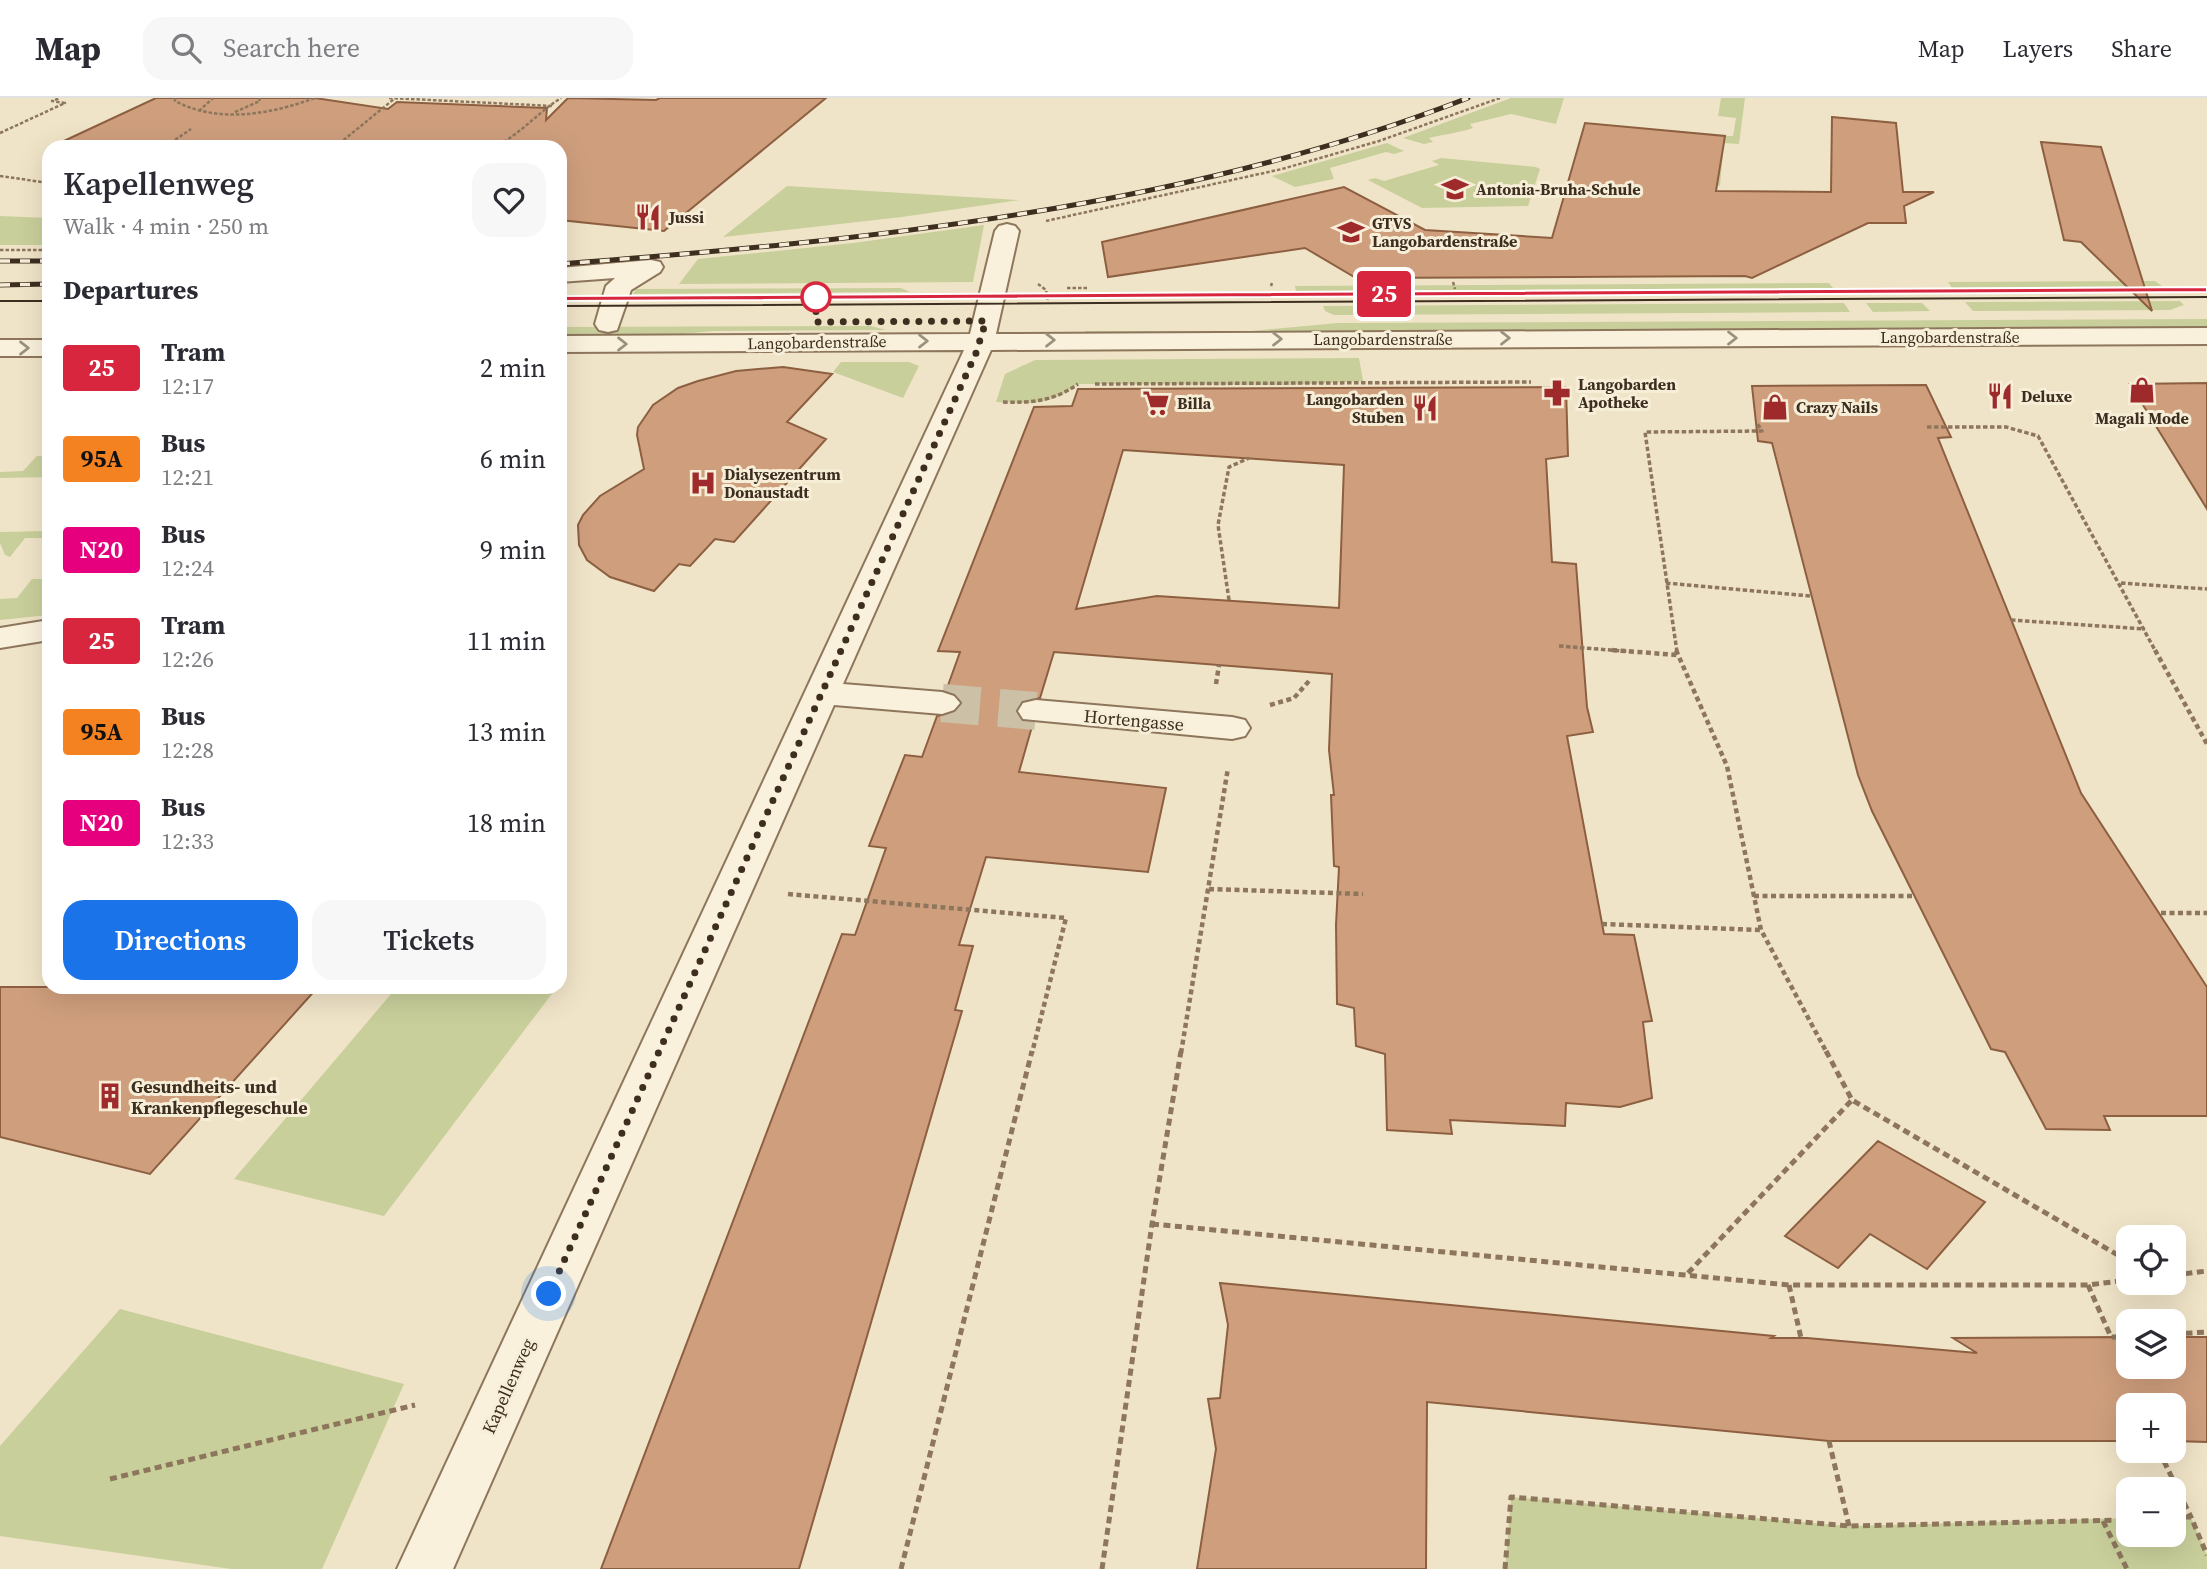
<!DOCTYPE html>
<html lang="en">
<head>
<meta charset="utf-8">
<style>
	:root { --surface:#fff; --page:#f7f7f7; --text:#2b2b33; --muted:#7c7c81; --line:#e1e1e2; --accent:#1a73e8 }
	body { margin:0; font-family:"Source Serif 4",serif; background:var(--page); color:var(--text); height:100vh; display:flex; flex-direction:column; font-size:26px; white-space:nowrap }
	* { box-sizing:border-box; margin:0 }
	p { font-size:23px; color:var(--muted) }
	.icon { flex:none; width:38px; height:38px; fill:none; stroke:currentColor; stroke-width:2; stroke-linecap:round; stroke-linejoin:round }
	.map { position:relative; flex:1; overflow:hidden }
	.sheet { position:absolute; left:42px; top:42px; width:525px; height:854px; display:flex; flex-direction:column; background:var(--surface); border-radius:21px; box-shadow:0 7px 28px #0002 }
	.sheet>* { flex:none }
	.badge { padding:0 14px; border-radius:5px; font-size:24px; line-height:46px }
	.controls { position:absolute; left:2116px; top:1127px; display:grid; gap:14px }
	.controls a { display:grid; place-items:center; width:70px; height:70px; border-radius:14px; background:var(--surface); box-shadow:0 7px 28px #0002; font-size:35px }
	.you { position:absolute; width:35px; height:35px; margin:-18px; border:5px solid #fff; border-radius:50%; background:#1a73e8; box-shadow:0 0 0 10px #1a73e833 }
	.map>.badge { position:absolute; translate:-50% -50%; box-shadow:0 0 0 4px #fff }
	h2 { padding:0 21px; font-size:26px; line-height:63px }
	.round { display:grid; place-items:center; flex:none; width:74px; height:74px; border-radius:21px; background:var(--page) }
	.overview { display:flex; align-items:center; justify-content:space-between; height:119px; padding:0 21px }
	h1 { font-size:33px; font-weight:600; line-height:52px }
	.action { display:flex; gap:14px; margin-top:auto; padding:14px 21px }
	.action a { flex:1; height:80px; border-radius:21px; background:var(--accent); color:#fff; font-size:28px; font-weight:600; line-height:80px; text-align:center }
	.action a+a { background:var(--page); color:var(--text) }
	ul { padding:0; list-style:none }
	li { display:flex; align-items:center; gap:21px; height:91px; padding:0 21px }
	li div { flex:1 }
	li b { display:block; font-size:26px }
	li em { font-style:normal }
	li .badge { min-width:77px; font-weight:700; text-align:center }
	header { display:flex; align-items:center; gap:42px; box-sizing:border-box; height:98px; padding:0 35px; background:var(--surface); border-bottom:2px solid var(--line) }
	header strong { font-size:33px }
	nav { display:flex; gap:38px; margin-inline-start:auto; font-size:24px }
	.search { width:490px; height:63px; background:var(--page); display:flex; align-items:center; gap:18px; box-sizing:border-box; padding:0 24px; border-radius:21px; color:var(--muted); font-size:26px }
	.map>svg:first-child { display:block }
	.green { fill:#c9cf9b }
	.building { fill:#cf9f7d; stroke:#8d5f41; stroke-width:2; fill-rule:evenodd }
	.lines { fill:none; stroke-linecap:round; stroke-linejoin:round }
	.minor-tunnel { stroke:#ccc0a6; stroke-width:38; stroke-dasharray:38 19; stroke-linecap:butt }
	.minor-casing { stroke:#8d765c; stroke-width:4 }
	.path-far3 { stroke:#8d765c; stroke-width:2.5; stroke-dasharray:3.5 2; stroke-linecap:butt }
	.path-far2 { stroke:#8d765c; stroke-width:3.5; stroke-dasharray:4.5 2.5; stroke-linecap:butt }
	.path-far1 { stroke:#8d765c; stroke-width:4.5; stroke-dasharray:5 3.5; stroke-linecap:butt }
	.path { stroke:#8d765c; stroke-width:5; stroke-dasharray:7 4.5; stroke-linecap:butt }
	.minor { fill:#faf1dc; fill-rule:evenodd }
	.tram { stroke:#3d2e20; stroke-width:2 }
	.rail-casing { stroke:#3d2e20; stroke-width:5 }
	.rail { stroke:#f7eed8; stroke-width:3.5; stroke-dasharray:10; stroke-linecap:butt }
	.oneway { stroke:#9c907e }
	.line { fill:#d7263d; stroke:#fff; stroke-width:2 }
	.walk { stroke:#3d2e20; stroke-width:7; stroke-dasharray:0 12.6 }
	.stop-dot { fill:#fff; stroke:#d7263d; stroke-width:3.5 }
	.labels { text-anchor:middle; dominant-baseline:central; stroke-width:6; stroke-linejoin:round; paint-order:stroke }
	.far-poi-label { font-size:16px; font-weight:bold; fill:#3d2e20; stroke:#f7eed8; text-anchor:start }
	.far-street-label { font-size:16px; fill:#3d2e20; stroke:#f7eed8 }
	.street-label { font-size:18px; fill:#3d2e20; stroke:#f7eed8 }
	.poi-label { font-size:18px; font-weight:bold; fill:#3d2e20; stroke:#f7eed8; text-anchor:start }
</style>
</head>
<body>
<header>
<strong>Map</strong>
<div class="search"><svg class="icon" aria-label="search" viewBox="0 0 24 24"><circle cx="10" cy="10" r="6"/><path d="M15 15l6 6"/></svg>Search here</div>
<nav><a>Map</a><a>Layers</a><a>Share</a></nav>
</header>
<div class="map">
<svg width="2207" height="1471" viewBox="0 0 2207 1471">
	<rect width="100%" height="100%" fill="#f0e4c8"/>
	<!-- green -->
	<path class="green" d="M1511,0H1564L1556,26L1511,16L1470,26L1473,30C1459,35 1444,36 1429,40L1433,44L1424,46L1403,40Z
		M1721,0H1745L1739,46L1724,45L1720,88L1694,85L1709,43L1724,45L1725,38H1733L1736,20L1718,18Z
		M1387,45L1404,53L1394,56L1386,54L1330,70L1334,81L1295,89L1272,78Z
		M1441,60L1536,69L1540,71L1528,108L1422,110L1368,82L1375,80L1384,83L1439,67L1432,63Z
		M787,88L1020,102L902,119L723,139Z
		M0,118L49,120V147H0Z
		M984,127L973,184L679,186L698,161L853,145Z
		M2155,183L2162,188L1952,190L1948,184Z
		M1829,185L1833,190L1296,193L1295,188Z
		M901,190L910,194L633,196L636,191Z
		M2180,203L2184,207L2170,212L1973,213L1965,204Z
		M1844,205L1850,214L1334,217L1325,213L1323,208Z
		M1866,205H1922L1930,213L1873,214Z
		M2207,221V232L1086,237L1085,233H1251L1338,225Z
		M871,228L886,232L713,233L640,240L560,241V229Z
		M1359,260L1363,283L1290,287L1078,286C1047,309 1033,305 996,304L1005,276L1035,262Z
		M841,264H909L919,268L903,300L833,274Z
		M37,358H49V379L0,380V374L23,373Z
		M49,433V440H25L10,459L5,457L0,445V434Z
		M32,481H49V517L0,522V501L17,500Z
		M397,889H557L384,1118L234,1081Z
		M120,1211L404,1286L322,1471H231L0,1438V1348Z
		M1511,1399L1849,1428L2128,1420V1437H2174V1419H2191L2207,1457V1471H1505Z"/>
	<!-- building -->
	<path class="building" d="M156,0H315L388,11L397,4L547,10L546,22L568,0L656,2L660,0H826L664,133L560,122V49H51Z
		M1832,19L1896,25L1903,94H1934L1904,108L1906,125H1868L1752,180L1745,178L1356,180L1305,150L1108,179L1102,144L1344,89L1425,132L1552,140L1585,25L1725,38L1716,93L1831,94Z
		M2041,44L2101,49L2152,213L2081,144L2064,142Z
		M783,269L832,276L787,324L826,341L734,444L715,441L690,468L679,466L654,493L610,479L587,462L579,447L578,427L583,417L600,398L644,371L637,337L638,329L653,307L678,290L698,283L736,273Z
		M2207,285V411L2130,286Z
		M1926,287L1951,339L1938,340L2081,695L2207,889V1018H2104L2110,1032L2046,1031L2005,954L1991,951L1872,713L1858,677L1772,345L1758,343L1752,288Z
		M1566,289L1568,358L1546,361L1552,464L1576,466L1587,609L1593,634L1567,638L1604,836L1634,837L1652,923L1643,924L1652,1000L1620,1009L1566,1005L1565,1028L1450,1022L1452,1036L1387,1032L1385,956L1356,948L1354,910L1337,906L1336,827L1339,769L1334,768L1331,697H1334L1329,652L1332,576L1054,554L1040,600L1022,602L1016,612L1021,622L1033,625L1019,674L1166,690L1148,774L986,759L959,847L973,848L955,912L962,913L799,1471H601L842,836L855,837L886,750L869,748L905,657L922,659L937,618L955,614L962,607L956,596L946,593L960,554L938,553L1034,309L1072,308L1078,291ZM1123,352L1344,367L1339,510L1157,498L1076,511Z
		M0,889H318L150,1076L0,1039Z
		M1878,1043L1985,1104L1927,1171L1870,1136L1838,1170L1785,1138Z
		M1220,1185L1774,1238L1771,1240H1807L1977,1255L1953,1240L2128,1239V1269H2174V1239H2207V1344L2174,1343V1307H2128V1343H1829L1427,1304L1426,1471H1197L1216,1351L1208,1301L1220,1300L1228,1227Z"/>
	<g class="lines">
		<!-- minor-tunnel -->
		<path class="minor-tunnel" d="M942,605L1036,613"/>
		<!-- minor casing -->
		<g class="minor-casing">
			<path id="minor" d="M1007,126L1015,128L1019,133L996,236L2207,230V246L991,252L843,586L942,594L954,598L960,605L954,612L942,616L834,607L453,1471H397L964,252L560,254V238L970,236L995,133L999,128Z
				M651,162L660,164L663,169L660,174L631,192L617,232L608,234L599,232L595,226L606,188L615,180L560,184V170Z
				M0,242H49V258H0Z
				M49,522V542L0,550V530Z
				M1036,602L1232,619L1245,622L1250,630L1245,638L1232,641L1023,621L1018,613L1023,605Z"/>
		</g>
		<!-- path-far3 -->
		<path class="path-far3" d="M175,0V3C219,26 271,16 315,0
			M389,0L553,8
			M199,13L213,0
			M235,14L260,3L259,0
			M0,35L65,5L52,3L60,0
			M166,48L191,31
			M139,49L144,46L175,49
			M335,49L394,1
			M494,49C520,37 537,15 561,0
			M0,78L49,85
			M1046,123L1282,71L1379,43L1500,0
			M0,152H49
			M1453,184L1455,191
			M1038,186L1046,192L1048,204
			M1271,188L1272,185
			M1067,190H1089"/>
		<!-- path-far2 -->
		<path class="path-far2" d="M1095,286L1531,284
			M1003,304C1032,305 1054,303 1078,286
			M1927,329H2006L2038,338L2156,554
			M1666,485L1810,498
			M2121,485L2207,491
			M1229,502L1218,427L1229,369L1249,360
			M2011,522L2145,531
			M1559,548L1635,554
			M1677,554L1645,334L1762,333L1757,325"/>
		<!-- path-far1 -->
		<path class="path-far1" d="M1612,552L1677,557
			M1676,552L1727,668L1761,832L1827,955
			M2155,552L2207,646
			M1216,586L1219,567
			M1270,607L1294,600L1309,583
			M1209,791L1363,796
			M788,796L1066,820L1032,955
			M1754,798H1915
			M2161,815H2207
			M1602,826L1761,832
			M1181,955L1228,670"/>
		<!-- path -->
		<path class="path" d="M1826,953L1852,1002L2128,1163
			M1152,1126L1789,1187H2088L2128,1182
			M1688,1175L1852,1002
			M2174,1177L2207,1173
			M1789,1187L1801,1240
			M2088,1187L2111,1239H2128
			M2174,1236L2207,1234
			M1829,1343L1849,1428
			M2159,1353L2191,1419
			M110,1381L415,1307
			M2174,1419H2191L2207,1457
			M2103,1423L2127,1471
			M901,1471L1032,953
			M1102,1471L1152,1126L1181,953
			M1505,1471L1511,1399L1849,1428L2128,1422"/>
		<!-- minor -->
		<use href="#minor" class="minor"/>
		<!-- tram -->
		<path class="tram" d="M0,203H49
			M560,208L2207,199"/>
		<!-- rail casing -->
		<g class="rail-casing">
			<path id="rail" d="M0,163H49
				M560,166C863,143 1183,111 1468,0
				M0,187L49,186"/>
		</g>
		<!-- rail -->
		<use href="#rail" class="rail"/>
	</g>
	<!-- one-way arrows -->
	<defs><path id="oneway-chevron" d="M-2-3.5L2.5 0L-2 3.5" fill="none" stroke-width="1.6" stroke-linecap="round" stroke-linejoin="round" transform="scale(1.75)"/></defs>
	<g class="oneway">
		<use href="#oneway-chevron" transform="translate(1505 240)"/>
		<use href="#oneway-chevron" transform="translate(1732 240)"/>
		<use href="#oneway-chevron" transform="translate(1277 241)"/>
		<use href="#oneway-chevron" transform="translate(1050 242)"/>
		<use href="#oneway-chevron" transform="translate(923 243)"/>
		<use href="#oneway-chevron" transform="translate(622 246)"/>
		<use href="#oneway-chevron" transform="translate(24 250)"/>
	</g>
	<!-- line -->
	<path class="line" d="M2207,189V194L560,203L555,200L560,198Z"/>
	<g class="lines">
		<!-- walk -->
		<path class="walk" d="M549,1196L976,255L986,223L816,224V199"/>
	</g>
	<!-- icons -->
	<defs>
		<g id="school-bare" transform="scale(2.1)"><path d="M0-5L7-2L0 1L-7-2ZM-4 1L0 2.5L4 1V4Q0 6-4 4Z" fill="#9e2a2b" stroke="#f7eed8" stroke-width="2.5" paint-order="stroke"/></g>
		<g id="restaurant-bare" transform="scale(2.1)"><path d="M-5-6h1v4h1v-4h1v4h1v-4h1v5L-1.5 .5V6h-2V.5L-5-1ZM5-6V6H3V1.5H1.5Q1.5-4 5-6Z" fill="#9e2a2b" stroke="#f7eed8" stroke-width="2.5" paint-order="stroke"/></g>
		<g id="shop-bare" transform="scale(2.1)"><path d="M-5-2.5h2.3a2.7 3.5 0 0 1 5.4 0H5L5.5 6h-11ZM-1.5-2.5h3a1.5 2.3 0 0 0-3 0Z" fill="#9e2a2b" stroke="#f7eed8" stroke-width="2.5" paint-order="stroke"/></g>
		<g id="pharmacy-bare" transform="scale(2.1)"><path d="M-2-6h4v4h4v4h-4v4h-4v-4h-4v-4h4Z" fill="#9e2a2b" stroke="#f7eed8" stroke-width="2.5" paint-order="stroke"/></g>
		<g id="supermarket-bare" transform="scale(2.1)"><path d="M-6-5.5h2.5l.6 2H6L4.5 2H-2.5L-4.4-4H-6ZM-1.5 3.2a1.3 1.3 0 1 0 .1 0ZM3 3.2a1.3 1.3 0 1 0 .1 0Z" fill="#9e2a2b" stroke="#f7eed8" stroke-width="2.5" paint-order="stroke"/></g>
		<g id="hospital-bare" transform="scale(2.1)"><path d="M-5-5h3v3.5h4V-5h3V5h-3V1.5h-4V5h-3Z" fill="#9e2a2b" stroke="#f7eed8" stroke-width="2.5" paint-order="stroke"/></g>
		<g id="building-bare" transform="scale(2.1)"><path d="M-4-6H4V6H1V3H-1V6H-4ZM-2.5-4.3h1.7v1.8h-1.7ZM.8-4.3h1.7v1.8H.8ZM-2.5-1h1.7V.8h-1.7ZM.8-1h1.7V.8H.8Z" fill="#9e2a2b" stroke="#f7eed8" stroke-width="2.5" paint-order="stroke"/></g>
	</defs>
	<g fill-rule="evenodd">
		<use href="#school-bare" x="1455" y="91"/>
		<use href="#restaurant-bare" x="648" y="119"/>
		<use href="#school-bare" x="1351" y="134"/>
		<use href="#shop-bare" x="2142" y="292"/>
		<use href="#pharmacy-bare" x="1557" y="295"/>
		<use href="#restaurant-bare" x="2000" y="298"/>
		<use href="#supermarket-bare" x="1156" y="305"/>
		<use href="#shop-bare" x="1775" y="309"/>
		<use href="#restaurant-bare" x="1425" y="310"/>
		<use href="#hospital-bare" x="703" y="385"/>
		<use href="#building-bare" x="110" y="998"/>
	</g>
	<!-- markers -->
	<circle class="stop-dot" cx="816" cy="199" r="14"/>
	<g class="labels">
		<!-- far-poi labels -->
		<g class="far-poi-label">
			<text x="1476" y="91">Antonia-Bruha-Schule</text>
			<text x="669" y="119">Jussi</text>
			<text x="1372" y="125">GTVS<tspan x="1372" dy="18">Langobardenstraße</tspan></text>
			<text x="1578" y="286">Langobarden<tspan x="1578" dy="18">Apotheke</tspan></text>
			<text x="2021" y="298">Deluxe</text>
			<text x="1404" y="301" text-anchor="end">Langobarden<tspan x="1404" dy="18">Stuben</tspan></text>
			<text x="1177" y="305">Billa</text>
			<text x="1796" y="309">Crazy Nails</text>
			<text x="2142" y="320" text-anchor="middle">Magali Mode</text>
			<text x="724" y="376">Dialysezentrum<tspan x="724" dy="18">Donaustadt</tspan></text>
		</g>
		<!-- far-street labels -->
		<g class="far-street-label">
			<text x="1950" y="239">Langobardenstraße</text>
			<text x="1383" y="241">Langobardenstraße</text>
			<text transform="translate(817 244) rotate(-1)">Langobardenstraße</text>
		</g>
		<!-- street labels -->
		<g class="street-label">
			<text transform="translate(1134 622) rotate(5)">Hortengasse</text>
			<text transform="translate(508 1288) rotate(-66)">Kapellenweg</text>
		</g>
		<!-- poi labels -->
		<g class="poi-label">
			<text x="131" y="988">Gesundheits- und<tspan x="131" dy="21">Krankenpflegeschule</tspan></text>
		</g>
	</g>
</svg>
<div class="controls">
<a><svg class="icon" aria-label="locate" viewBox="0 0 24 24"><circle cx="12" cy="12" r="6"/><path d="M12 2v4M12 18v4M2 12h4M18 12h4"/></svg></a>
<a><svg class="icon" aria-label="layers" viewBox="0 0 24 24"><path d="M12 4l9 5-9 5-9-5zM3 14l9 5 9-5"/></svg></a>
<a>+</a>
<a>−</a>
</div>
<div class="you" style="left:549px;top:1196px"></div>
<b class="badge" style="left:1384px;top:196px;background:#d7263d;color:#fff">25</b>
<section class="sheet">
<div class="overview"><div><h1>Kapellenweg</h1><p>Walk · 4 min · 250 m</p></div><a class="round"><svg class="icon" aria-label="heart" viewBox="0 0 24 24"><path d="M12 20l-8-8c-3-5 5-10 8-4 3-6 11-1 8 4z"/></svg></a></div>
<h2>Departures</h2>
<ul>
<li><span class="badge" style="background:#d7263d;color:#fff">25</span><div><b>Tram</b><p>12:17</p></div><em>2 min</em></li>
<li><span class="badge" style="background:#f58220;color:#111">95A</span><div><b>Bus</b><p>12:21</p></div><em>6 min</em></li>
<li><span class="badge" style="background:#e6007e;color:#fff">N20</span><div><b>Bus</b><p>12:24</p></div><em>9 min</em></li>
<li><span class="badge" style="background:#d7263d;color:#fff">25</span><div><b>Tram</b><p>12:26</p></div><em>11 min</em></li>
<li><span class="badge" style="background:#f58220;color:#111">95A</span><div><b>Bus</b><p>12:28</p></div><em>13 min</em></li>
<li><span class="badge" style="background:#e6007e;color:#fff">N20</span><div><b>Bus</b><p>12:33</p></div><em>18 min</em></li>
</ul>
<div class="action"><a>Directions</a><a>Tickets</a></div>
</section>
</div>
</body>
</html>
